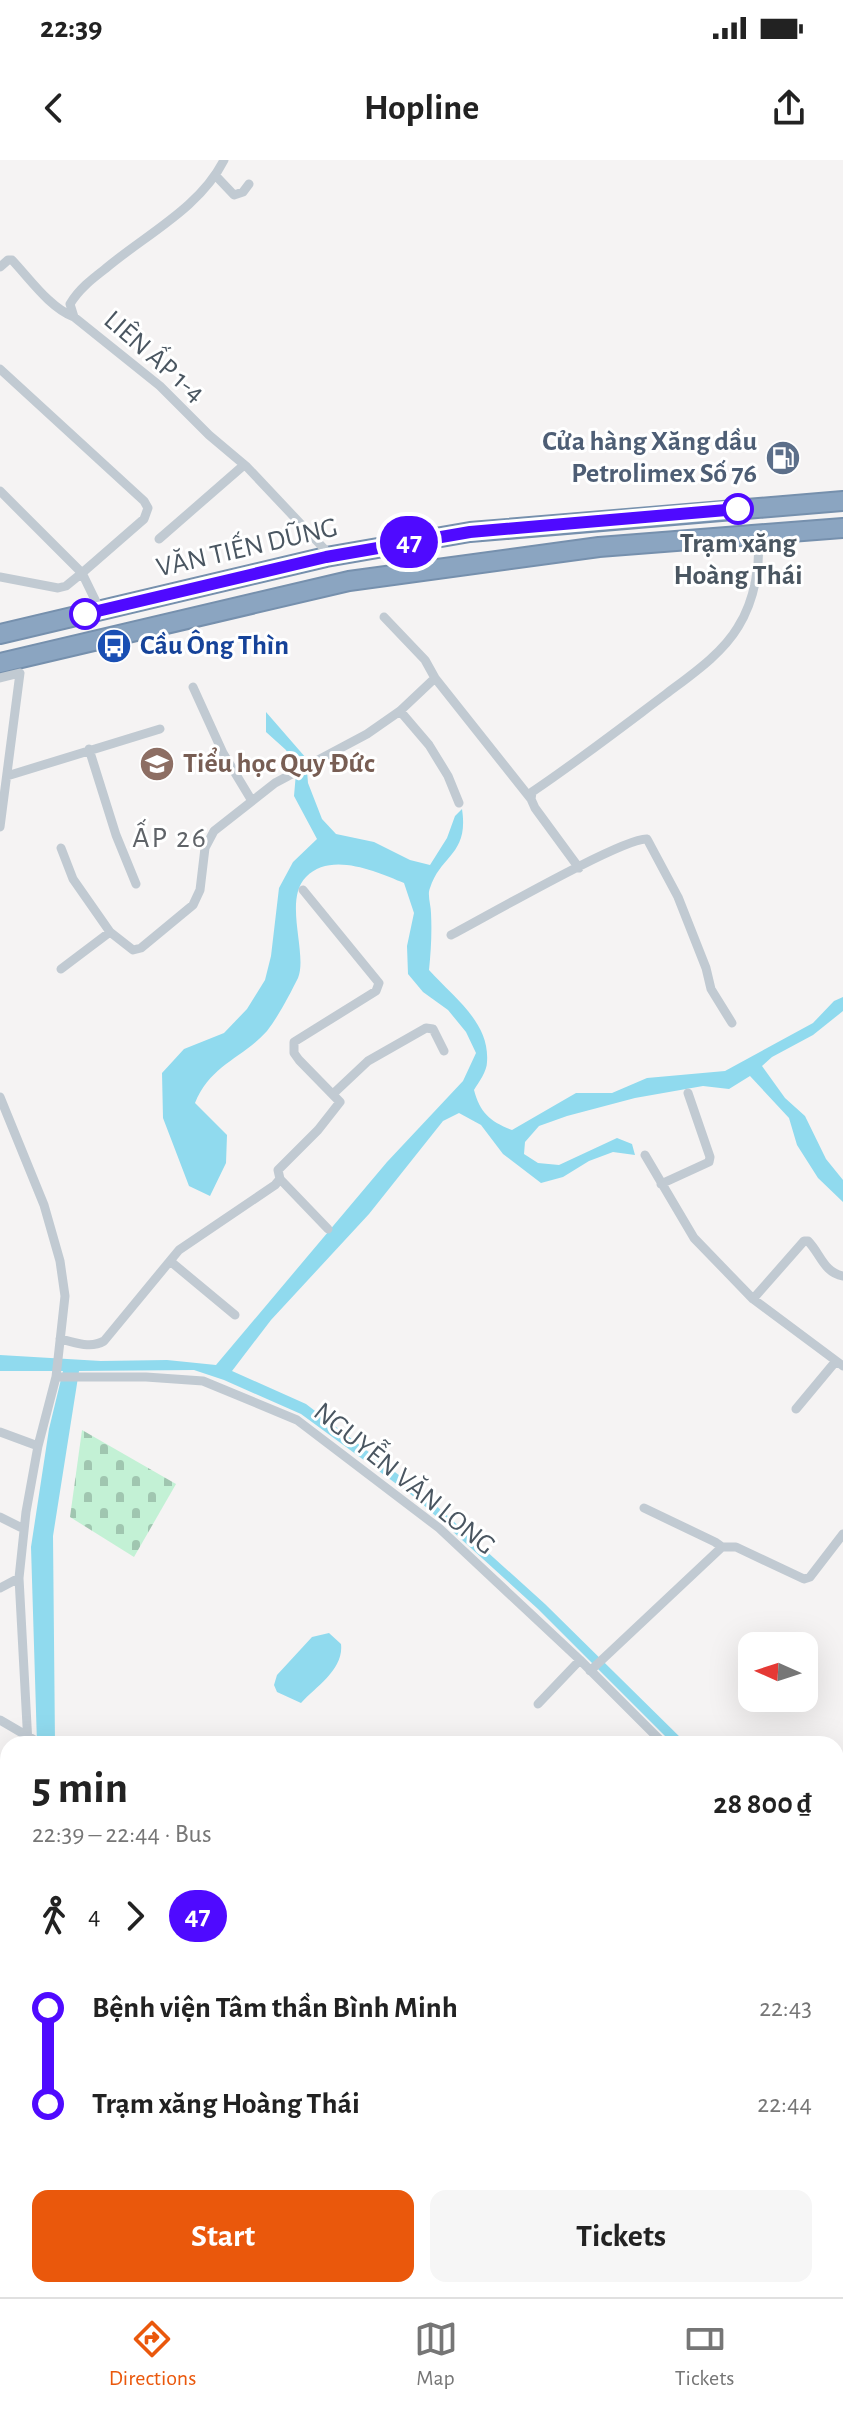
<!DOCTYPE html>
<html lang="en">
<head>
<meta charset="utf-8">
<style>
	:root { --surface:#fff; --page:#f6f6f6; --text:#222; --muted:#767676; --line:#e0e0e0; --accent:#ea580c }
	body { margin:0; font-family:"Alegreya Sans",sans-serif; background:var(--page); color:var(--text); height:100vh; display:flex; flex-direction:column; font-size:30px; white-space:nowrap }
	* { box-sizing:border-box; margin:0 }
	p { font-size:26px; color:var(--muted) }
	.icon { flex:none; width:44px; height:44px; fill:none; stroke:currentColor; stroke-width:2; stroke-linecap:round; stroke-linejoin:round }
	.map { position:relative; flex:1; overflow:hidden }
	.panel { position:absolute; left:0px; top:1576px; width:844px; height:562px; display:flex; flex-direction:column; background:var(--surface); border-radius:24px 24px 0 0; box-shadow:0 8px 32px #0002 }
	.panel>* { flex:none }
	.badge { padding:0 16px; border-radius:26px; font-size:28px; line-height:52px }
	.needle { width:52px; rotate:273deg }
	.controls { position:absolute; left:738px; top:1472px; display:grid; gap:16px }
	.controls a { display:grid; place-items:center; width:80px; height:80px; border-radius:16px; background:var(--surface); box-shadow:0 8px 32px #0002; font-size:40px }
	.map>.badge { position:absolute; translate:-50% -50%; box-shadow:0 0 0 4px #fff }
	.legs { display:flex; align-items:center; gap:12px; height:88px; padding:0 32px; font-size:26px }
	.legs p { margin-inline-start:auto }
	.headline { display:flex; align-items:center; justify-content:space-between; height:136px; padding:0 32px }
	h1 { font-size:44px; font-weight:700; line-height:60px }
	.button { display:flex; gap:16px; margin-top:auto; padding:16px 32px }
	.button a { flex:1; height:92px; border-radius:16px; background:var(--accent); color:#fff; font-size:32px; font-weight:700; line-height:92px; text-align:center }
	.button a+a { background:var(--page); color:var(--text) }
	ul { padding:0 32px; list-style:none }
	li { display:flex; align-items:center; gap:28px; height:96px; font-size:30px }
	li i { display:grid; place-items:center; width:12px; height:100%; margin:0 10px; background:currentColor }
	li i::after { content:''; width:20px; height:20px; margin:-10px; border:6px solid; border-radius:50%; background:var(--surface) }
	li p { margin-inline-start:auto }
	li:first-child i { background:linear-gradient(#0000 50%,currentColor 0) }
	li:last-child i { background:linear-gradient(currentColor 50%,#0000 0) }
	.status { display:flex; justify-content:space-between; align-items:center; height:56px; padding:0 40px; background:var(--surface); direction:ltr }
	.status svg { height:22px; fill:currentColor }
	header { display:flex; justify-content:space-between; align-items:center; height:104px; padding:0 32px; background:var(--surface); font-size:36px; font-weight:700 }
	.tab-bar { display:flex; justify-content:space-around; align-items:center; height:112px; border-top:2px solid var(--line); background:var(--surface); font-size:22px; color:var(--muted) }
	.tab-bar a { display:grid; justify-items:center; gap:4px }
	.tab-bar .current { color:var(--accent) }
	.map>svg:first-child { display:block }
	.cemetery { fill:url(#cemetery-stones) }
	.water { fill:#90daee }
	.lines { fill:none; stroke-linecap:round; stroke-linejoin:round }
	.highway-casing { stroke:#7690ad; stroke-width:22 }
	.street { stroke:#c1cad2; stroke-width:9 }
	.highway { stroke:#8ba5c1; stroke-width:18 }
	.line-1-casing { stroke:#fff; stroke-width:18 }
	.line-1 { stroke:#4f0aff; stroke-width:12 }
	.stop-1-dot { fill:#fff; stroke:#4f0aff; stroke-width:4 }
	.labels { text-anchor:middle; dominant-baseline:central; stroke-width:6; stroke-linejoin:round; paint-order:stroke }
	.street-label { font-size:28px; fill:#4a5661; stroke:#fff }
	.service-label { font-size:28px; font-weight:bold; fill:#4e5e75; stroke:#fff; text-anchor:end }
	.stop-label { font-size:28px; font-weight:bold; fill:#4a5661; stroke:#fff }
	.transit-label { font-size:28px; font-weight:bold; fill:#164399; stroke:#fff; text-anchor:start }
	.education-label { font-size:28px; font-weight:bold; fill:#785e54; stroke:#fff; text-anchor:start }
	.neighbourhood-label { font-size:30px; letter-spacing:2px; fill:#5f6368; stroke:#fff }
</style>
</head>
<body>
<div class="status"><b>22:39</b><svg viewBox="0 0 49 12"><path d="M0 12V9h3v3zM5 12V6h3v6zM10 12V3h3v9zM15 12V0h3v12zM26 1h20v11H26zM47 4h2v5h-2z"/></svg></div>
<header><svg class="icon" aria-label="back" viewBox="0 0 24 24"><path d="M15 5l-7 7 7 7"/></svg>Hopline<svg class="icon" aria-label="share" viewBox="0 0 24 24"><path d="M12 15V3M7 8l5-5 5 5M5 13v7h14v-7"/></svg></header>
<div class="map">
<svg width="843" height="2137" viewBox="0 0 843 2137">
	<defs>
		<pattern id="cemetery-stones" width="16" height="16" patternUnits="userSpaceOnUse" patternTransform="scale(2)"><rect width="16" height="16" fill="#c3f1d5"/><path d="M2 7V4a2 2 0 0 1 4 0v3zM10 15v-3a2 2 0 0 1 4 0v3z" fill="#a0c6b0"/></pattern>
	</defs>
	<rect width="100%" height="100%" fill="#f5f3f3"/>
	<!-- cemetery -->
	<path class="cemetery" d="M82,1270L176,1324L134,1397L70,1357Z"/>
	<!-- water -->
	<path class="water" d="M266,552L306,598L308,623L322,659L336,674L374,682L410,700L430,705L447,678L455,656L462,649C469,695 441,694 430,728C427,735 431,745 431,753C432,772 431,791 429,810C453,837 490,862 487,902C487,911 479,922 474,930C480,953 491,962 512,970L576,933H612L647,918L725,911L813,863L834,841L843,837V851L813,875L772,897L762,906L785,938L805,956L826,999L843,1020V1042L818,1018L797,985L789,958L750,916L729,929L703,926L635,938L567,956L539,966L525,982L524,994L538,1003L559,1005L617,978L632,984L635,995L613,992L589,1001L563,1017L541,1023L503,994L481,965L459,953L443,961L369,1054L271,1160L232,1211L306,1244L421,1332L545,1444L687,1584H673L538,1449L417,1339L301,1254L224,1220L194,1210L79,1211L53,1376L55,1584H37L31,1387L49,1269L63,1211H0V1195L101,1201L167,1200L216,1205L387,1002L463,921L476,893L466,872L448,850L423,832L408,814L407,786L414,753L404,723C377,712 331,691 306,717C283,740 308,794 298,818C290,834 278,857 267,871C243,898 210,905 195,943L227,975L226,1003L210,1036L189,1026L163,958L162,913L184,889L224,873L247,849L265,820L271,796L279,728L293,702L317,679L294,636L296,613L286,590L266,572Z
		M329,1473L341,1484C344,1509 317,1526 301,1543L277,1532L274,1525L277,1515L312,1477Z"/>
	<g class="lines">
		<!-- highway casing -->
		<g class="highway-casing">
			<path id="highway" d="M0,474L326,397L470,372L843,341
				M0,503L349,421L599,387L843,368"/>
		</g>
		<!-- street -->
		<path class="street" d="M224,0C200,48 145,75 105,109C92,119 79,129 70,144L74,157L160,226L209,275L247,307L330,395
			M216,16L234,35L243,32L249,24
			M0,107L8,100H12C30,119 50,148 74,157
			M0,209L144,341L148,348L144,359L82,413L100,450
			M0,331L82,413L66,426L58,428L0,417
			M159,379L244,305
			M0,518L20,513L0,667
			M435,518L531,639
			M193,527L223,593L252,641
			M400,551L429,585L448,616L459,643
			M89,589L116,675L136,724
			M7,616L160,569
			M61,688L73,719L110,772
			M579,708L535,648L531,639L532,632C578,601 622,567 666,534C691,515 722,494 738,467C755,440 761,403 758,372
			M451,775C482,759 624,677 647,679L678,737L706,808L711,829L732,863
			M61,809L110,772L133,790L141,788L193,745L200,730L205,688L214,671L275,623L367,574L400,551L435,518L425,500L384,457
			M334,933L368,901L426,868L433,869L444,891
			M0,937L44,1045L60,1101L65,1136L56,1217L38,1286L26,1352L19,1418L28,1584
			M645,995L694,1078L753,1139L843,1206
			M280,1019L328,1069
			M661,1024L709,1002L710,997L688,933
			M170,1101L235,1155
			M753,1139L804,1081H808C820,1093 824,1113 843,1116
			M60,1179C75,1182 90,1189 104,1181L179,1090L275,1025L280,1019L278,1010L318,970L340,942L299,900L294,893V882L376,831L379,823L303,730
			M56,1217H146L203,1221L297,1260L439,1368L580,1500L664,1584
			M796,1249L836,1201
			M0,1272L38,1286
			M644,1348L715,1382L722,1387
			M0,1357L24,1369
			M0,1428L19,1418
			M590,1511L722,1387H736L804,1419L810,1417L843,1374
			M538,1544L580,1500
			M0,1560L41,1584
			M836,1754L843,1760
			M0,1761L8,1742
			M0,1767L8,1770
			M0,1803L8,1806
			M0,1867L8,1870
			M0,1901L8,1904
			M0,1972L8,1974
			M213,2130L216,2134L226,2137
			M619,2137V2130"/>
		<!-- highway -->
		<use href="#highway" class="highway"/>
	</g>
	<g class="lines">
		<!-- line-1 casing -->
		<g class="line-1-casing">
			<path id="line-1" d="M85,454L326,397L470,372L738,349"/>
		</g>
		<!-- line-1 -->
		<use href="#line-1" class="line-1"/>
	</g>
	<!-- icons -->
	<defs>
		<g id="fuel-disc" transform="scale(1.8)"><circle r="9.5" fill="#5c6f8a" stroke="#fff"/><path d="M-5.5-6h7V0h2V4h1.3V-2.5L3-4.5l.8-.8L6-3V5H2.5V1h-1V6h-7ZM-4.2-4.7v3.2H.2V-4.7Z" fill="#fff"/></g>
		<g id="bus-disc" transform="scale(1.8)"><circle r="9.5" fill="#1a4fb4" stroke="#fff"/><path d="M-5-6H5V4H4V6H2V4H-2V6H-4V4H-5ZM-3.5-4V0h7V-4ZM-3.5 1.2v1.5H-2V1.2ZM2 1.2v1.5H3.5V1.2Z" fill="#fff"/></g>
		<g id="school-disc" transform="scale(1.8)"><circle r="9.5" fill="#8d6e63" stroke="#fff"/><path d="M0-5L7-2L0 1L-7-2ZM-4 1L0 2.5L4 1V4Q0 6-4 4Z" fill="#fff"/></g>
	</defs>
	<g fill-rule="evenodd">
		<use href="#fuel-disc" x="783" y="298"/>
		<use href="#bus-disc" x="114" y="486"/>
		<use href="#school-disc" x="157" y="604"/>
	</g>
	<!-- markers -->
	<g class="stop-1-dot">
		<circle cx="738" cy="349" r="14"/>
		<circle cx="85" cy="454" r="14"/>
	</g>
	<g class="labels">
		<!-- street labels -->
		<g class="street-label">
			<text transform="translate(154 197) rotate(41)">LIÊN ẤP 1-4</text>
			<text transform="translate(247 388) rotate(-13)">VĂN TIẾN DŨNG</text>
			<text transform="translate(404 1319) rotate(39)">NGUYỄN VĂN LONG</text>
		</g>
		<!-- service labels -->
		<g class="service-label">
			<text x="757" y="282">Cửa hàng Xăng dầu<tspan x="757" dy="32">Petrolimex Số 76</tspan></text>
		</g>
		<!-- stop labels -->
		<g class="stop-label">
			<text x="738" y="384">Trạm xăng<tspan x="738" dy="32">Hoàng Thái</tspan></text>
		</g>
		<!-- transit labels -->
		<g class="transit-label">
			<text x="140" y="486">Cầu Ông Thìn</text>
		</g>
		<!-- education labels -->
		<g class="education-label">
			<text x="183" y="604">Tiểu học Quy Đức</text>
		</g>
		<!-- neighbourhood labels -->
		<g class="neighbourhood-label">
			<text x="170" y="678">ẤP 26</text>
		</g>
	</g>
</svg>
<div class="controls">
<a><svg class="needle" viewBox="-14 -14 28 28"><path d="M0-13l5 13h-10z" fill="#e53935"/><path d="M0 13l5-13h-10z" fill="#767676"/></svg></a>
</div>
<b class="badge" style="left:409px;top:382px;background:#4f0aff;color:#fff">47</b>
<section class="panel">
<div class="headline"><div><h1>5 min</h1><p>22:39 – 22:44 · Bus</p></div><b>28 800 ₫</b></div>
<div class="legs"><svg class="icon" aria-label="walk" viewBox="0 0 24 24"><circle cx="13" cy="4" r="2"/><path d="M13 8l-2 6 4 7M11 14l-3 7M7 12l3-4h3l4 4"/></svg>4<svg class="icon" aria-label="forward" viewBox="0 0 24 24"><path d="M9 5l7 7-7 7"/></svg><b class="badge" style="background:#4f0aff;color:#fff">47</b></div>
<ul>
<li><i style="color:#4f0aff"></i><b>Bệnh viện Tâm thần Bình Minh</b><p>22:43</p></li>
<li><i style="color:#4f0aff"></i><b>Trạm xăng Hoàng Thái</b><p>22:44</p></li>
</ul>
<div class="button"><a>Start</a><a>Tickets</a></div>
</section>
</div>
<nav class="tab-bar">
<a class="current"><svg class="icon" aria-label="directions" viewBox="0 0 24 24"><path d="M12 3l9 9-9 9-9-9zM9 14v-3h6M13 9l2 2-2 2"/></svg>Directions</a>
<a><svg class="icon" aria-label="map" viewBox="0 0 24 24"><path d="M3 6l6-2 6 2 6-2v14l-6 2-6-2-6 2zM9 4v14M15 6v14"/></svg>Map</a>
<a><svg class="icon" aria-label="tickets" viewBox="0 0 24 24"><path d="M3 7h18v10H3zM15 7v10"/></svg>Tickets</a>
</nav>
</body>
</html>
